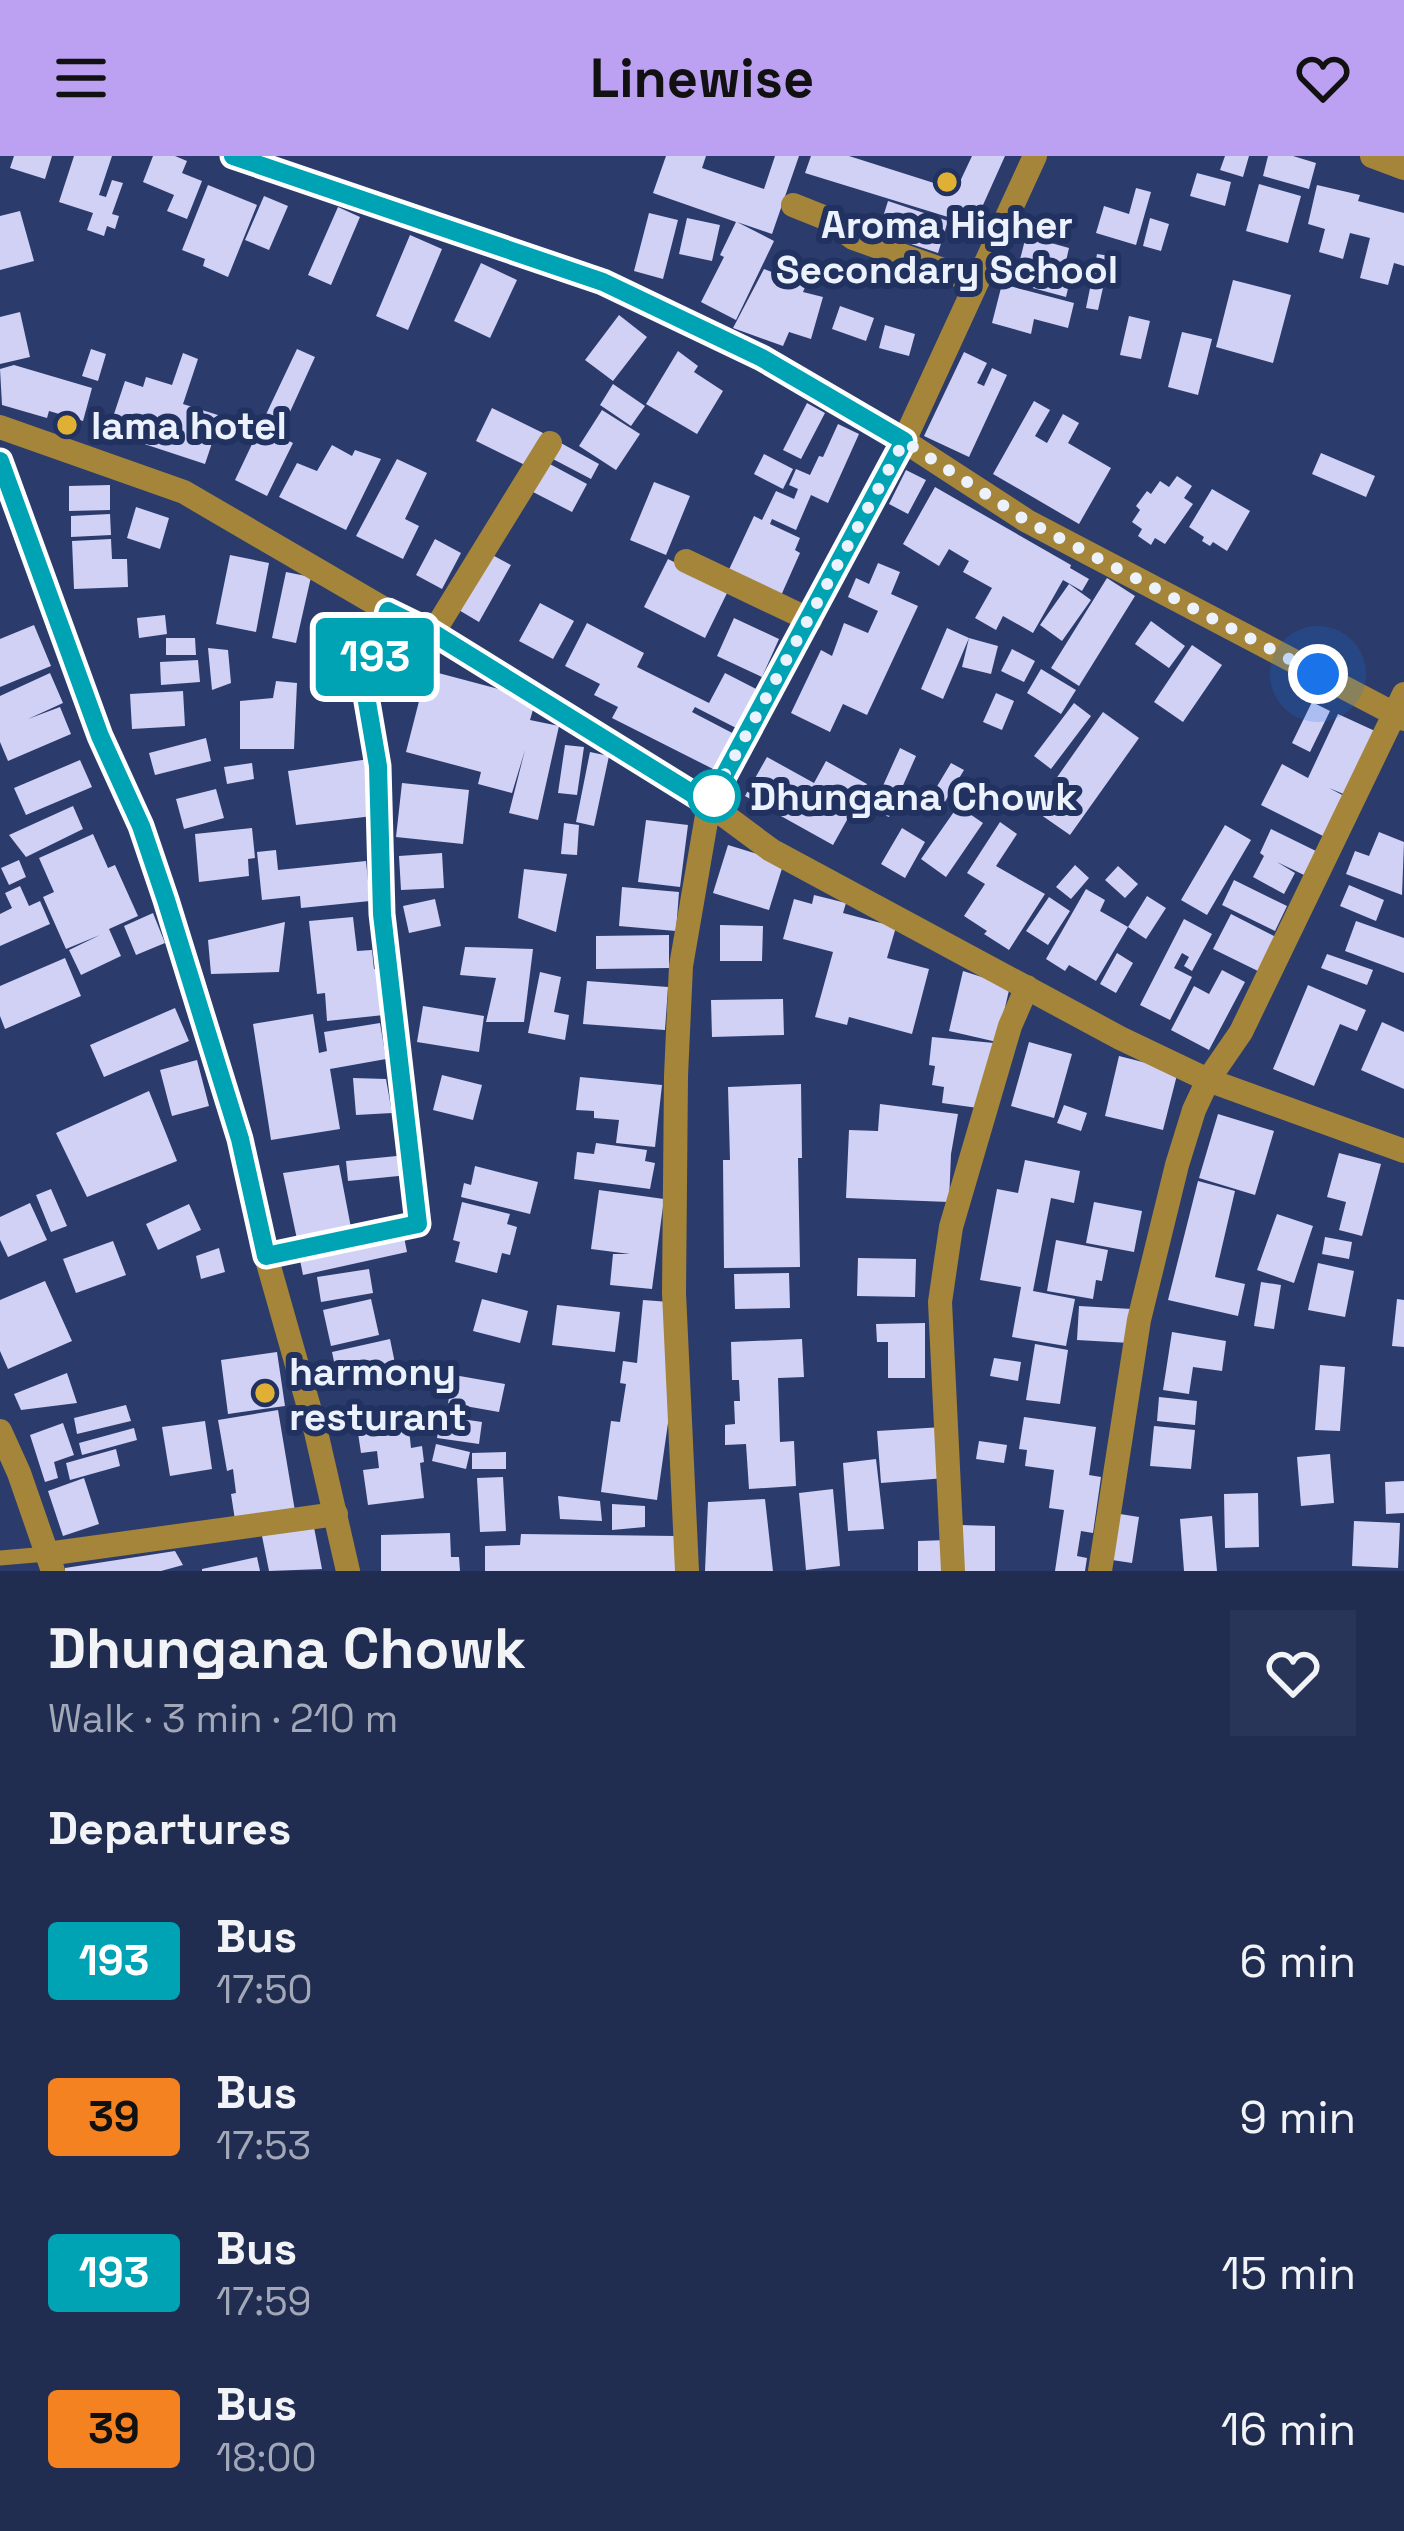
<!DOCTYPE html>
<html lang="en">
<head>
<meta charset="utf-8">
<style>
	:root { --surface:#202d51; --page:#283558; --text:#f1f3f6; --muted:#a2a8b7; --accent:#bca0f2 }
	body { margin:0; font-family:"Space Grotesk",sans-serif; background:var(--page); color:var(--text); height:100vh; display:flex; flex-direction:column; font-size:45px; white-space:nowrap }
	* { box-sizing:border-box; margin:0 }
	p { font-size:39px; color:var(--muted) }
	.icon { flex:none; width:66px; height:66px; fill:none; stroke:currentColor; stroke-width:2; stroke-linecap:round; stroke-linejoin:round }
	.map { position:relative; height:1415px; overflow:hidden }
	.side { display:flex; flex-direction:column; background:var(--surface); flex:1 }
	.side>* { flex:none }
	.badge { padding:0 24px; border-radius:9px; font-size:42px; line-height:78px }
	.you { position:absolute; width:60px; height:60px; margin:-30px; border:9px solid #fff; border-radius:50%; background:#1a73e8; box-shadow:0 0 0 18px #1a73e833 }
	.map>.badge { position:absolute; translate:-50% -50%; box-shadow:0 0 0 6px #fff }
	h2 { padding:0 48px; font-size:45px; line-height:108px }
	.round { display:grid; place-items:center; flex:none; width:126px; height:126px; border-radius:0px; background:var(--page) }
	.summary { display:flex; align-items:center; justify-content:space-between; height:204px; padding:0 48px }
	h1 { font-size:57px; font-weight:700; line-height:90px }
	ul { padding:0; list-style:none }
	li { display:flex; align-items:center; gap:36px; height:156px; padding:0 48px }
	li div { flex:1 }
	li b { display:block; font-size:45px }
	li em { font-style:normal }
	li .badge { min-width:132px; font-weight:700; text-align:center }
	header { display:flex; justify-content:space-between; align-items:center; height:156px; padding:0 48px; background:var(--accent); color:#111; font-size:54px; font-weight:700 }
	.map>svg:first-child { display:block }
	.building { fill:#d1d0f5 }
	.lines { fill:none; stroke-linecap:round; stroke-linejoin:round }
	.service { stroke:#a48539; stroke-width:15 }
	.minor { stroke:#a48539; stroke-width:24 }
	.tertiary { stroke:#a48539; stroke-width:24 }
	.line-casing { stroke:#fff; stroke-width:27 }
	.line { stroke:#00a3b4; stroke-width:18 }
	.walk { stroke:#ebf1fd; stroke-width:12; stroke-dasharray:0 21.6 }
	.poi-dot { fill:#dfb034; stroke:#213260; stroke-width:4.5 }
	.stop-dot { fill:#fff; stroke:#00a3b4; stroke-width:6 }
	.labels { text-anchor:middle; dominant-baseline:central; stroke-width:12; stroke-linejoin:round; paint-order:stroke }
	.poi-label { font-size:39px; font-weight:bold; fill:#ebf1fd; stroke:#213260; text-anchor:start }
	.stop-label { font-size:39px; font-weight:bold; fill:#ebf1fd; stroke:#213260; text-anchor:start }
</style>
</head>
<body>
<header><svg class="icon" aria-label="menu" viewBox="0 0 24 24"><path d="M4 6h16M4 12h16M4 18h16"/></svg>Linewise<svg class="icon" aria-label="heart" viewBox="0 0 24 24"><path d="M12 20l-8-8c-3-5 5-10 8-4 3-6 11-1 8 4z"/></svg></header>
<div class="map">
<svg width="1404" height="1415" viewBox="0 0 1404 1415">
	<rect width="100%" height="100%" fill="#2b3c6c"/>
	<!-- building -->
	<path class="building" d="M14,0H52L45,23L10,12Z
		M74,0H112L99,39L106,41L112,24L123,27L112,58L119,60L115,73L107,70L104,80L87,74L93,57L59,46Z
		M153,0H175L187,5L182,17L202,25L187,63L167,55L174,39L143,26Z
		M666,0H706L702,12L764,33L775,0H799L772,78L737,66L774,85L736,164L701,146L724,101L720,99L736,66L653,37Z
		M811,0H849L956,34L972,0H1005L974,69L805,17Z
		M1225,0H1249L1243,21L1220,14Z
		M1268,0H1293L1316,7L1309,33L1263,20Z
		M1197,17L1231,26L1225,50L1190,40Z
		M1259,28L1301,40L1288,87L1246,75Z
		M208,29L257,49L228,121L203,110L205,103L182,94Z
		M1317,29L1360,39L1358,45L1404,57V110L1394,107L1388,129L1360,122L1370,82L1350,77L1343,103L1319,96L1325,73L1308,68Z
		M1136,32L1151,36L1136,89L1096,77L1104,50L1129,58Z
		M264,40L288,50L269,94L245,84Z
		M888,45L948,65L938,97L878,77Z
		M338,51L360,61L331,129L308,119Z
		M20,55L34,105L0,114V60Z
		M649,57L678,64L663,123L634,115Z
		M687,62L720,69L712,105L679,98Z
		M1150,62L1169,68L1161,95L1143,90Z
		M410,79L442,93L408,174L376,160Z
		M1026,80L1069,92L1063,118L1071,120L1066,141L1014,127Z
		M1097,98L1110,100L1098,154L1086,152Z
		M481,107L517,124L490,182L454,165Z
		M764,113L806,129L803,136L823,141L811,183L789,176L783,190L733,172Z
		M1233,124L1291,139L1273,207L1216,191Z
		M1002,128L1074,147L1068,172L1034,163L1031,178L992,167Z
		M840,150L874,162L866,185L832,173Z
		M20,156L30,201L0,208V161Z
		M619,159L647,181L613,225L585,204Z
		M1129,160L1150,165L1141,203L1120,199Z
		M885,169L915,178L909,200L879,192Z
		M1182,176L1212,183L1198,239L1168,231Z
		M91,193L106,198L98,225L82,220Z
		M297,193L315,201L279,280L293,287L267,340L235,324Z
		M678,195L698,210L694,216L723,235L697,278L646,248Z
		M964,196L987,207L977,227L984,230L992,212L1007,219L969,301L924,280Z
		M183,197L198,203L183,248L221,260L205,308L126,282L107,279L125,225L143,231L146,221L172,229Z
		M14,209L92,232L83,265L49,255L47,262L2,249L0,213Z
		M613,228L645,250L631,270L600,249Z
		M1034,245L1050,254L1035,280L1047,287L1063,258L1079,267L1068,287L1111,312L1079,368L993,318Z
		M807,247L825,257L801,303L783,294Z
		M492,252L543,277L527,310L476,285Z
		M602,254L640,278L616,314L579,290Z
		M838,268L859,278L828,347L811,339L796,374L772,363L770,368L800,382L795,394L800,397L779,444L726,420L754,360L762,364L776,335L794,343L798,333L789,329L796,313L810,319L819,300L823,301Z
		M559,286L599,308L591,323L551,302Z
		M332,289L352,300L355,294L381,303L346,374L279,341L297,307L317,315Z
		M1321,297L1375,320L1366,341L1312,318Z
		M764,298L793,313L783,333L754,318Z
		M397,303L427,317L405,363L419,370L403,403L356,380Z
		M548,307L587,328L572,356L533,336Z
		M906,314L926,324L908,358L889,348Z
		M1177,320L1192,330L1184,342L1193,348L1165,388L1155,382L1151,389L1138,380L1142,373L1132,366L1140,354L1136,350L1147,335L1151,338L1160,325L1169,331Z
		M654,326L690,340L666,399L630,384Z
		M110,329V354L69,355V330Z
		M935,331L1071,409L1070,412L1089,423L1082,435L1063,424L1033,477L1003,460L996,474L975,462L992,432L963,416L969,405L949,393L939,410L903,388Z
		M1212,333L1250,355L1227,395L1213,386L1210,390L1202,385L1204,381L1189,371Z
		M136,351L169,362L160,393L127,382Z
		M110,358L111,379L71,381V360Z
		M111,383L112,403H127L128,431L74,433L72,385Z
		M435,383L461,397L442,433L416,419Z
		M483,394L511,409L479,466L452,450Z
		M230,399L269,407L256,476L216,468Z
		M668,403L729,433L705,482L644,451Z
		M878,407L900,416L891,438L918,450L867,559L843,548L830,576L791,557L821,494L832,500L844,467L868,477L878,455L848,441L856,422L869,428Z
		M286,416L311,421L296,487L272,482Z
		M1107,422L1135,440L1079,530L1051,512Z
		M1069,428L1091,444L1062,485L1040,469Z
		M540,447L574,465L553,503L519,485Z
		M165,459L167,478L139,482L137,462Z
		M734,462L779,483L762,521L717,500Z
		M1151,465L1185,490L1169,512L1135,488Z
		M587,467L644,497L637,511L709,547L725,517L760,535L740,574L695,551L692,556L738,580L719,616L612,562L618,551L594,539L600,528L565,510Z
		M34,469L51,510L0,531V483Z
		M947,472L969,482L943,543L921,533Z
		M166,482H195L196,499H166Z
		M969,482L998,490L991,518L962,511Z
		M1192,489L1222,509L1183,566L1154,546Z
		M208,492L228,494L231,527L212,534Z
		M1012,493L1035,505L1024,526L1001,515Z
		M198,504L200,526L161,529L160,506Z
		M1041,513L1076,534L1061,558L1027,537Z
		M427,514L536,543L530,564L559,570L538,664L509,657L525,594L512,637L478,628L481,616L406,596Z
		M50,517L63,547L28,563L60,551L71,578L8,605L0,586V540Z
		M276,525L297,527L294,593H240V545L273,542Z
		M183,535L185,570L132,573L130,538Z
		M996,537L1014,545L1002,574L983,566Z
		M1312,546L1330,555L1310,596L1292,587Z
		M1074,547L1091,560L1051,613L1034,600Z
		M1103,556L1139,582L1070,679L1034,654Z
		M1338,558L1375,575L1346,639L1329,632L1348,642L1327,682L1261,649L1282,608L1308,622Z
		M206,582L211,605L155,619L149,597Z
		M565,589L584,591L577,639L558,637Z
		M900,592L916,600L889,661L872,654Z
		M590,596L609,600L594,670L576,666Z
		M767,601L814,627L826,605L867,628L833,689L745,640Z
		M369,603L373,660L296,669L288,615Z
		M80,604L92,631L26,659L14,632Z
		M252,607L254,623L227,628L224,611Z
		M951,607L964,614L943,649L930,642Z
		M402,627L469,634L463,688L396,681Z
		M216,633L224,662L184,673L176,643Z
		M73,650L83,673L26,701L9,679Z
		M958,650L983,667L946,721L921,703Z
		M646,664L688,669L680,731L638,726Z
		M1000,666L1017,678L996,710L1045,738L1009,794L984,778L987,775L964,760L985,728L967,717Z
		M564,667L579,669L577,699L561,698Z
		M1225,669L1251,684L1207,759L1181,744Z
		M252,672L255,702L248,703L249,720L199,726L195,678Z
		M902,672L925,686L905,722L881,708Z
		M1271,673L1316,695L1304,719L1277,706L1295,717L1284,738L1253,721L1264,700L1260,697Z
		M1379,676L1404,686L1402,739L1346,718L1355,695L1369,700Z
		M93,678L108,712L115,709L138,760L109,773L121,800L81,819L69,794L100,779L66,793L43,741L54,736L39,702Z
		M728,689L784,706L769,754L713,737Z
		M276,694L278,714L366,705L370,745L301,752L300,740L262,744L257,696Z
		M442,697L444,732L401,734L399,700Z
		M19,704L26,721L9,729L1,712Z
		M1075,709L1089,722L1071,743L1056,731Z
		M1118,710L1138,728L1125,742L1105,724Z
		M524,713L567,718L556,776L518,762Z
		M1234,724L1287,750L1275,775L1222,749Z
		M1349,729L1384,744L1376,765L1340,750Z
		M20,730L29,750L40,745L50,768L0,790V758L12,752L5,737Z
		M622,731L679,736L676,775L619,770Z
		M1086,733L1105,744L1100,755L1128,771L1096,825L1069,809L1065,815L1046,803Z
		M814,739L846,747L843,757L896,771L887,802L929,813L912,878L849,861L847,869L815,861L833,796L783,783L794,743L812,748Z
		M1147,740L1166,752L1146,783L1128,771Z
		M1049,741L1070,755L1048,789L1026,775Z
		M435,743L441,770L409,777L403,750Z
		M153,757L165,787L136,799L124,770Z
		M1231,758L1280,783L1262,817L1213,793Z
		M353,761L357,795L372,794L374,813H379L384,859L327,865L325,837L317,838L309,765Z
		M1184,763L1212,778L1192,815L1184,810L1189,801L1182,797L1174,812L1192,821L1170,864L1140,849Z
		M1356,765L1404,782V817L1345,795Z
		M285,766L279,816L211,818L208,784Z
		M720,769L763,770L762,805H720Z
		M669,779V812L596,813V780Z
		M465,791L533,793L524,866H486L496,822L460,819Z
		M1117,797L1133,807L1116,837L1100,828Z
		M1327,798L1373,814L1367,829L1321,812Z
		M65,802L81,840L5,873L0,860V830Z
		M1222,814L1245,826L1209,894L1171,874L1194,830L1209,838Z
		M963,815L1010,830L997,886L949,875Z
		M540,816L561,821L554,856L569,859L565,884L528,877Z
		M587,825L668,831L665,874L583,868Z
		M1308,829L1366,854L1357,875L1340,868L1314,930L1273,913Z
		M783,843L784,879L712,881L711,844Z
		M423,850L484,860L479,896L417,886Z
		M175,852L189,885L104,921L90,889Z
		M313,858L319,897L327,895L324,876L380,867L386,903L330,913L340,973L271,984L253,868Z
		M1382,866L1404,876V933L1361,914Z
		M932,881L994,887L978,952L942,947L944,931L932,929L935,910L929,909Z
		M1029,886L1072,898L1054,962L1011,950Z
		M1119,900L1178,915L1163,974L1105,960Z
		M197,904L209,950L172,960L160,914Z
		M442,919L482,929L473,964L433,954Z
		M580,921L662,929L655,991L616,987L619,964L594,962V955L576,954Z
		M353,922L386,923L392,957L356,959Z
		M801,928L802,1002H798L800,1111L724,1112L723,1004H730L728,931Z
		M149,935L177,1005L87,1041L56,977Z
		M880,948L958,958L951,998L949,1046L846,1042L849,974L878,975Z
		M1064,949L1087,957L1081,975L1057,967Z
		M1218,958L1274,975L1255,1039L1199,1022Z
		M596,987L647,994L645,1005L655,1007L650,1033L574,1023L577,996L594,998Z
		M1339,997L1381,1008L1362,1080L1339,1074L1346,1046L1327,1041Z
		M407,999L409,1019L348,1025L346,1005Z
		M1025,1004L1080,1015L1074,1047L1051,1042L1033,1135L1075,1143L1066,1190L1012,1181L1021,1131L980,1124L997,1033L1018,1037Z
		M339,1009L352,1077L298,1088L283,1017Z
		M475,1010L538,1026L530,1058L461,1041L464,1027L471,1029Z
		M1198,1025L1235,1035L1215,1121L1245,1128L1238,1160L1168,1144Z
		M51,1033L67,1070L51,1076L36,1039Z
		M599,1034L664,1043L652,1133L610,1129L613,1098H630L591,1093Z
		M462,1046L510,1058L507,1068L517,1071L510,1099L502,1097L497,1117L455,1106L460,1086L453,1084Z
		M1094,1046L1142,1055L1134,1096L1086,1087Z
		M30,1047L47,1084L8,1101L0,1084V1061Z
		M189,1048L201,1074L158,1094L146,1068Z
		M1277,1058L1313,1070L1294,1127L1257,1114Z
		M403,1076L407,1096L303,1119L299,1099Z
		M1325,1081L1352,1086L1349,1103L1322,1098Z
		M1056,1084L1108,1094L1102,1125L1096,1124L1093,1143L1047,1135Z
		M113,1085L126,1119L76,1137L63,1103Z
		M219,1092L225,1116L201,1123L196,1100Z
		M858,1102L916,1103L915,1141L857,1140Z
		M1318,1107L1354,1115L1345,1161L1308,1154Z
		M369,1113L373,1137L321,1146L317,1121Z
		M789,1117L790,1152L735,1153L734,1118Z
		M45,1125L72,1185L8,1213L0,1195V1144Z
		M1261,1126L1281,1129L1274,1173L1254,1170Z
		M371,1143L379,1179L331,1190L323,1154Z
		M482,1143L528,1155L520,1187L473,1175Z
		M1397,1143L1404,1144V1191L1392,1190Z
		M643,1144L683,1147L676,1211L657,1344L601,1336L611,1265L620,1266L626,1228L620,1227L623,1205L637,1207Z
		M557,1149L620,1156L615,1196L552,1189Z
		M1079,1150L1132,1153L1130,1187L1077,1184Z
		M925,1167V1222H888V1186H877L876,1168Z
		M1172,1176L1226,1185L1222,1215L1193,1211L1189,1238L1163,1234Z
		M390,1183L397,1217L339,1229L332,1196Z
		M802,1183L804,1221L778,1222L780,1286L794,1285L796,1330L749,1333L746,1288L725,1289V1269L735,1268L734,1245H740L739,1224H732L731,1186Z
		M1035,1188L1068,1194L1060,1248L1026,1244Z
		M277,1196L285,1250L228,1258L221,1204Z
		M994,1202L1021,1206L1018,1225L990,1220Z
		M1320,1209L1345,1211L1340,1275L1315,1274Z
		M67,1217L77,1247L21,1254L14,1238Z
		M454,1219L505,1228L499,1256L448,1247Z
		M1159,1241L1197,1245L1195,1269L1157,1265Z
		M126,1249L131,1265L77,1278L74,1262Z
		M278,1254L296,1361L235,1364L231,1338L236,1337L233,1313L227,1315L218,1264Z
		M407,1255L411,1292L422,1290L424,1306L420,1307L424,1342L368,1349L363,1314L379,1312L377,1295L361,1297L358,1277L370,1276L368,1260Z
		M441,1260L482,1266L479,1288L437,1282Z
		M1024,1261L1096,1271L1089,1319L1101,1321L1093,1377L1081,1375L1077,1400L1087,1402L1085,1415H1055L1064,1354L1049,1352L1054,1314L1025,1310L1027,1294L1019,1293Z
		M205,1265L212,1313L170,1320L162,1271Z
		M63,1267L74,1299L54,1306L58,1322L45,1326L30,1279Z
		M1154,1270L1195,1274L1191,1313L1150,1310Z
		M943,1271L946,1322L881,1327L877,1275Z
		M134,1272L137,1284L82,1299L79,1287Z
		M979,1285L1007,1289L1004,1307L976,1303Z
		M436,1288L470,1296L466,1313L432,1305Z
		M116,1293L120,1310L70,1324L66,1307Z
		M506,1296V1313H472V1297Z
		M1330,1298L1334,1347L1301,1350L1297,1301Z
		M876,1303L884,1373L848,1375L843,1307Z
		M503,1321L506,1375L480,1376L477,1322Z
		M84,1322L99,1368L63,1380L48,1335Z
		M1404,1325V1357L1386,1358L1385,1326Z
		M833,1333L840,1410L806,1414L799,1337Z
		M1258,1337L1259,1391L1225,1392L1224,1338Z
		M558,1340L600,1345L602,1365L560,1363Z
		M765,1343L773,1415H705L708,1346Z
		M612,1348L645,1350V1371L612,1374Z
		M1120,1358L1139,1361L1132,1407L1112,1404Z
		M1212,1360L1217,1415H1184L1180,1363Z
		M1354,1365L1400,1367L1398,1412L1352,1410Z
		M313,1366L322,1413L269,1415L261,1375Z
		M959,1369L995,1370V1415H959Z
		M450,1377L451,1401H459L460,1415H381V1379Z
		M521,1378L675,1380V1415H485V1390L520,1389Z
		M948,1384V1415H918V1385Z
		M175,1395L183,1409L161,1415H65V1412Z
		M257,1401L260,1415H202V1413Z"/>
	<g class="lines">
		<!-- service -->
		<path class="service" d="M266,1100L418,1068
			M0,1402L47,1398"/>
		<!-- minor -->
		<path class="minor" d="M233,0L603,126L762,202L904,285L1027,365L1404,563
			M1372,0L1404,12
			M793,49L828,63L853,82L977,126
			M0,271L184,336L388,455L433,477L709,648L771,694L1120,882L1208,924L1404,995
			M686,405L810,464
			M388,455L366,534L378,611L382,758L418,1068
			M433,477L550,287
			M0,1275L19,1317L53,1415
			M47,1398L336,1358
			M687,1415L674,1137L676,920L681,810L709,648L904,285L1035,0
			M953,1415L940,1146L951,1071L1010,870L1027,831
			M1100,1415L1139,1164L1177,1009L1194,954L1208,924L1241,876L1404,538"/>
		<!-- tertiary -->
		<path class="tertiary" d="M0,305L100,580L141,670L190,817L240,983L266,1100L316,1276L348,1415"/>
	</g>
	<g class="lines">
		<!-- line casing -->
		<g class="line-casing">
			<path id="line" d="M0,305L100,580L141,670L166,744L240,983L266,1100L418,1068L382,758L378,610L365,534L388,455L433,477L709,648L904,285L762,202L603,126L233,0"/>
		</g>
		<!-- line -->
		<use href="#line" class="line"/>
		<!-- walk -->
		<path class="walk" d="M714,640L709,648L904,285L1027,365L1318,518"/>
	</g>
	<!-- markers -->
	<g class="poi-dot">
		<circle cx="947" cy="26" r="12"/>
		<circle cx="67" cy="269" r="12"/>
		<circle cx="265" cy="1237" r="12"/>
	</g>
	<circle class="stop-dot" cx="714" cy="640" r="24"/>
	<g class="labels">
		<!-- poi labels -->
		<g class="poi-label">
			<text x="947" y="68" text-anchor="middle">Aroma Higher<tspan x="947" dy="45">Secondary School</tspan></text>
			<text x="91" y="269">lama hotel</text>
			<text x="289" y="1215">harmony<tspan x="289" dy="45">resturant</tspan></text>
		</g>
		<!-- stop labels -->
		<g class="stop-label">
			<text x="750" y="640">Dhungana Chowk</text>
		</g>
	</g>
</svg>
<div class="you" style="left:1318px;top:518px"></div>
<b class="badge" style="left:375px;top:501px;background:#00a3b4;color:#fff">193</b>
</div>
<section class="side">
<div class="summary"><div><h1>Dhungana Chowk</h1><p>Walk · 3 min · 210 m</p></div><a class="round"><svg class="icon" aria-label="heart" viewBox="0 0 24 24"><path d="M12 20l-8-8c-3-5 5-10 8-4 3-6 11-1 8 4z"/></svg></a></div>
<h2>Departures</h2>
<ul>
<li><span class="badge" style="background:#00a3b4;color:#fff">193</span><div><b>Bus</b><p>17:50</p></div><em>6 min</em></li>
<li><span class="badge" style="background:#f58220;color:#111">39</span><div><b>Bus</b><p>17:53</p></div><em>9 min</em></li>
<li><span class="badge" style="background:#00a3b4;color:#fff">193</span><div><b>Bus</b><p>17:59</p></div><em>15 min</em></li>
<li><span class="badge" style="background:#f58220;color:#111">39</span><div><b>Bus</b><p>18:00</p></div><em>16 min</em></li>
</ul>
</section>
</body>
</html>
